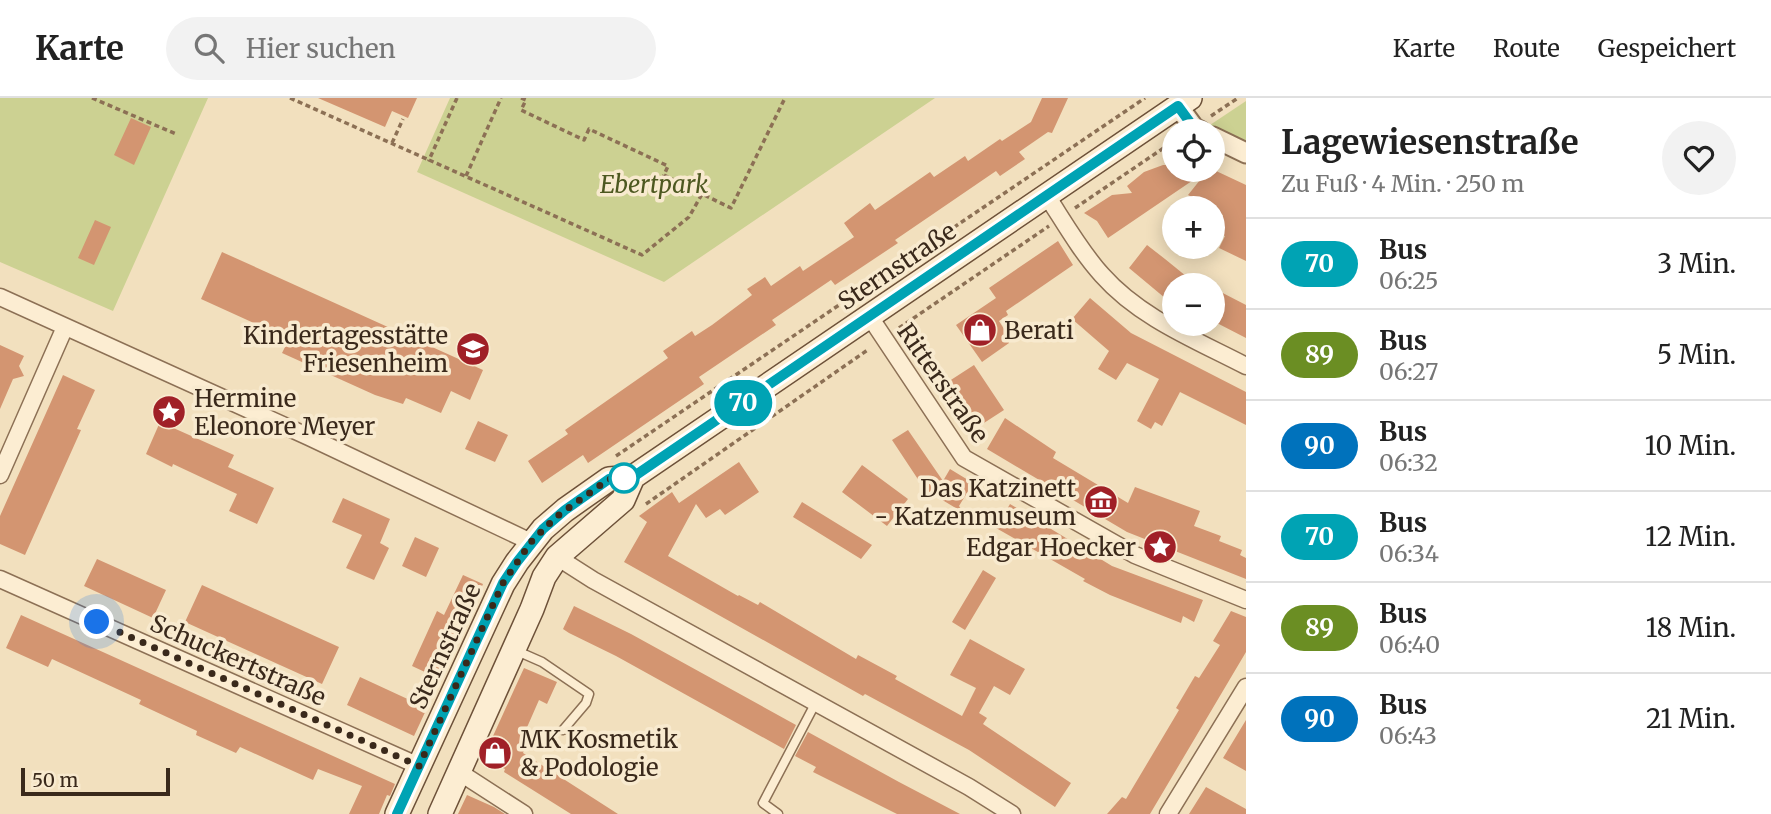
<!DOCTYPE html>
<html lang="de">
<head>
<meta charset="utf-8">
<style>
	:root { --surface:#fff; --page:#f2f2f2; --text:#222; --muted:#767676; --line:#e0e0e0 }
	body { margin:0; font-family:Merriweather,serif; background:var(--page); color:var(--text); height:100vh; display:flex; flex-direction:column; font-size:26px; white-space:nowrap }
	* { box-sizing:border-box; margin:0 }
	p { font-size:23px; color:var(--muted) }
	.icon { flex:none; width:38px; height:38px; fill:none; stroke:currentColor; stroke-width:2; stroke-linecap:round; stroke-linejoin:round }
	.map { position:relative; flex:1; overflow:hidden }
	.sheet { display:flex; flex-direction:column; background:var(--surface); width:525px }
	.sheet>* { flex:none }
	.badge { padding:0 14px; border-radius:23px; font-size:24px; line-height:46px }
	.tools { position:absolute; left:1162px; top:21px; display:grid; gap:14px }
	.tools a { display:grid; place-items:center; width:63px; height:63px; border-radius:50%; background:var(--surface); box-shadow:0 4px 18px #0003; font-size:35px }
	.scale { position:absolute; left:21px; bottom:18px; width:149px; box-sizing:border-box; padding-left:7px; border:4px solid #3a291b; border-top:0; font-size:19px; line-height:24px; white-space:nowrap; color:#3a291b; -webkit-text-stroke:5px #f8eacf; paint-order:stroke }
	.you { position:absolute; width:35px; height:35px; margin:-18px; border:5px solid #fff; border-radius:50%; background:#1a73e8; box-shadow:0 0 0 10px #1a73e833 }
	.map>.badge { position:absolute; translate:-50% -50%; box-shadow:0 0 0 4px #fff }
	.round { display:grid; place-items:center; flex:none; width:74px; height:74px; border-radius:37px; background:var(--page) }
	.overview { display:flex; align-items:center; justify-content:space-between; height:119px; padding:0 35px }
	h1 { font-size:33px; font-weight:700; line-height:52px }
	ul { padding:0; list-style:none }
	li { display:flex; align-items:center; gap:21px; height:91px; padding:0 35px; border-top:2px solid var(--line) }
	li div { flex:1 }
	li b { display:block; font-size:26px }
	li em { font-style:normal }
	li .badge { min-width:77px; font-weight:700; text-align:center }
	header { display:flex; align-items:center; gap:42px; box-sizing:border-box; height:98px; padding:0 35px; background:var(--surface); border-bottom:2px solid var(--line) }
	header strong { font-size:33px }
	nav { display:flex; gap:38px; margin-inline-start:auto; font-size:24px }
	.search { width:490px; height:63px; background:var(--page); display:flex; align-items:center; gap:18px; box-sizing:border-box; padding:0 24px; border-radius:38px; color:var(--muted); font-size:26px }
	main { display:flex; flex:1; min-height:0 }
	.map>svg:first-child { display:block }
	.green { fill:#ccd192 }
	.building { fill:#d39571 }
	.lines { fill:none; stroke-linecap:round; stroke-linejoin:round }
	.service-casing { stroke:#8c7055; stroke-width:11 }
	.minor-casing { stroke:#8c7055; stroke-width:19 }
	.tertiary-casing { stroke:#8c7055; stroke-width:23 }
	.secondary-casing { stroke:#6d5139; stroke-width:26 }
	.path { stroke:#8c7055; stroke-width:3.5; stroke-dasharray:5 3.5; stroke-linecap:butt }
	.service { stroke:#fcedd2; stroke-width:8 }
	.minor { stroke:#fcedd2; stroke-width:16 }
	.tertiary { stroke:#fcedd2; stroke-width:19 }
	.secondary { stroke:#fcedd2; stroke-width:23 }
	.line-casing { stroke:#fff; stroke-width:16 }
	.line { stroke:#00a3b4; stroke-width:10 }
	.walk { stroke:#3a291b; stroke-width:7; stroke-dasharray:0 12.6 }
	.stop-dot { fill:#fff; stroke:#00a3b4; stroke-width:3.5 }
	.labels { text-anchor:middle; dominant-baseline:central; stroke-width:7; stroke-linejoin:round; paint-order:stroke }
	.park-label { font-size:24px; font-style:italic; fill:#4d5820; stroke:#f8eacf }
	.street-label { font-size:24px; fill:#3a291b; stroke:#f8eacf }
	.poi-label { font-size:24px; fill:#3a291b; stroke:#f8eacf; text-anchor:start }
</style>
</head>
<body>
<header>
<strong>Karte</strong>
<div class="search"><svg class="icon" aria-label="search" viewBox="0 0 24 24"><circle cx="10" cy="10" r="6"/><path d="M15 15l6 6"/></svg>Hier suchen</div>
<nav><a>Karte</a><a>Route</a><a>Gespeichert</a></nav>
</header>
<main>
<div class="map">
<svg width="1246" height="716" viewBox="0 0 1246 716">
	<rect width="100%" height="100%" fill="#f2e0be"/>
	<!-- green -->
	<path class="green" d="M0,0H208L113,213L0,164Z
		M450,0H935L664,184L417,74Z
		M1246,3V47L1207,29Z"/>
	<!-- building -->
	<path class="building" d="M318,0H417L408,20L392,13L385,29Z
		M1042,0H1068L1052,35L1048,34L1019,54L1025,61L1000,78L996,73L895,142L898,145L835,187L831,182L772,222L776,227L699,279L704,286L588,365L583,357L542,385L528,363L568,336L565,332L668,260L663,253L692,233L695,238L712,227L752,197L747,191L765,179L771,188L800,168L803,173L854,139L844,125L870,105L875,112L930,74L934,79L965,58L968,63L1000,41L1002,43L1031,24Z
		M131,20L151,29L134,67L114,57Z
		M1163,67H1174V72H1214L1246,87V163L1219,150L1225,138L1215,133L1223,117L1213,113V110L1199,106L1200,103L1188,97L1208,72L1108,140L1097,123L1084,115L1112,97L1132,95L1127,88L1144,74Z
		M95,122L111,129L94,167L78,160Z
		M1058,143L1073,167L1006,213L1008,217L999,223L1009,239V245L982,264L956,227L996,200L989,190Z
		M1147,147L1165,161L1197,187H1174L1165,200L1129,170Z
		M222,154L483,272L470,302L451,293L441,315L406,300L403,306L375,297L282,255L289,241L201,201Z
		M1213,190L1246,207V240L1213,223Z
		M1090,200L1131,235L1246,294V327L1180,294L1162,328L1155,324L1151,331L1137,323L1159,281L1127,265L1116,282L1098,271L1109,253L1072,221Z
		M0,247L24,258L19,268L24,278L13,281L0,311Z
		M974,267L1004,312L970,334L940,289Z
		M63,277L95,292L77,331L81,332L25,457L0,446V418Z
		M1005,320L1056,354L1053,360L1128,405L1135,389L1200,413L1194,428L1221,438L1219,443L1242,452L1240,457L1246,460V481L1127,434L987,351Z
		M478,323L508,337L495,364L465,351Z
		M160,324L234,357L228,369L274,390L257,426L229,413L237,396L173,366L172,369L146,356Z
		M908,332L943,383L950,371L973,385L959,408L964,415L934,397L931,401L892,342Z
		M739,364L759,394L725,417L720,411L706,420L696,406L668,458L738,498L739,497L758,507L760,504L856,561L858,557L897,578L895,581L962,618L976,590L950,577L970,541L1025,571L1010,597L994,588L979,615L987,620L983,626L1071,685L1055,709L969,652L865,596L863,598L624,464L647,424L639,418L672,394L679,405Z
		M862,367L908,401L887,428L842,394Z
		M343,400L390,421L380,445L389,450L374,482L346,470L362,437L332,424Z
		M802,404L872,447L861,461L793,419Z
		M1010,406L1112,468L1203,502L1194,524L1183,518L1181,525L1110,497L1083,483L1085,481L996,430Z
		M415,439L439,450L426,479L402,468Z
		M97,461L166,492L153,520L84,488Z
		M983,472L996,480L965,532L952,524Z
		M463,477L483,486L440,581L412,568L437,513L444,517Z
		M202,487L339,549L322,586L185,524Z
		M574,508L631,536L796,627L784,651L616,558L569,535L563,531Z
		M1231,513L1246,519V554L1150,716H1107L1122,699L1126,701L1179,612L1176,610L1195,578L1199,580L1220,547L1213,543Z
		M21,517L395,686L390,698L387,697L379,716H349L362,688L318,671L313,682L240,649L236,655L196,637L197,633L139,606L141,602L52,561L48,569L6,550Z
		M524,570L557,584L547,606L539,602L521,643L527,646L523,655L618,716H571L504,674L505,671L483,660Z
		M360,579L427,610L414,638L347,607Z
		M1246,622V673L1223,660Z
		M808,634L899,684L960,716H897L813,674L816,669L795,658Z
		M1206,689L1246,711V716H1189Z
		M467,697L494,709L505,716H458Z"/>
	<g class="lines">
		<!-- service casing -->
		<g class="service-casing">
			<path id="service" d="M517,553L542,564L589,596L586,605L563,632
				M778,716L763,705L815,606"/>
		</g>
		<!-- minor casing -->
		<g class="minor-casing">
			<path id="minor" d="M1047,98C1064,124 1081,154 1102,177C1140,220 1196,242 1246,268
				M0,199L309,339L531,444
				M870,219L964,360L1135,457L1246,502
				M0,377L65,229
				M557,459L593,482L969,689L1012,716
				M0,481L419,668
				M459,674L524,716
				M1168,716L1246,589"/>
		</g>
		<!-- tertiary casing -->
		<g class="tertiary-casing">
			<path id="tertiary" d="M1178,8L1194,30L1200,33
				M1213,39L1246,55"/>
		</g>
		<!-- secondary casing -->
		<g class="secondary-casing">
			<path id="secondary" d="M397,716L503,486L517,464L543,431L565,412L609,381L633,379L1190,0
				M440,716L532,511L544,479L557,459L623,402L633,379"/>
		</g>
		<!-- path -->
		<path class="path" d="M92,0L176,36
			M290,0L429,62
			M457,0L429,62L642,157L689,119L702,96L731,110L785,0
			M521,0L526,2L521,12L584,42L589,31L668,68L664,77L702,96
			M1211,18L1238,0
			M392,45L403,21
			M466,78L501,0
			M1075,110L1174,43
			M899,230L1049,128
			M616,358L1145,0
			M646,406L869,251"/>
		<!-- service -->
		<use href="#service" class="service"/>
		<!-- minor -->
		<use href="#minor" class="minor"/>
		<!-- tertiary -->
		<use href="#tertiary" class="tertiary"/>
		<!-- secondary -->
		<use href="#secondary" class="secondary"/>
	</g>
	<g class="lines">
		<!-- line casing -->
		<g class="line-casing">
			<path id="line" d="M397,716L503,485L517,464L543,431L565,412L609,381L633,379L1178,8L1194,30L1200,33"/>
		</g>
		<!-- line -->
		<use href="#line" class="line"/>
		<!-- walk -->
		<path class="walk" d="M97,524L419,668L503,485L531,444L556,419L609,381L633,379L624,380"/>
	</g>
	<!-- icons -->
	<defs>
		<g id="shop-disc" transform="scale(1.75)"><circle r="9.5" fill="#a02027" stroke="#f8eacf"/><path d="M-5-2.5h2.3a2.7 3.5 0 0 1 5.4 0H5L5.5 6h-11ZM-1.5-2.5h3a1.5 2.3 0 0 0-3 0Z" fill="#fff"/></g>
		<g id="school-disc" transform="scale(1.75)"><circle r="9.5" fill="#a02027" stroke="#f8eacf"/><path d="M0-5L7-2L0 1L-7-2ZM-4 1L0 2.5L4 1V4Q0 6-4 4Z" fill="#fff"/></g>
		<g id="sight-disc" transform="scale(1.75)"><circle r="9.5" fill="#a02027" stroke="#f8eacf"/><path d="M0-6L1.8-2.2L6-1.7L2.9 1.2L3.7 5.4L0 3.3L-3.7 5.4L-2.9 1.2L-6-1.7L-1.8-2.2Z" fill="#fff"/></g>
		<g id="museum-disc" transform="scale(1.75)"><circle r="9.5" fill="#a02027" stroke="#f8eacf"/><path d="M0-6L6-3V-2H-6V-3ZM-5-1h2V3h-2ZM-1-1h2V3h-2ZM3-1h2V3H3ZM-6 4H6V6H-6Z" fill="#fff"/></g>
	</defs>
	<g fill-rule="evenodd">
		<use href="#shop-disc" x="980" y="232"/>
		<use href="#school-disc" x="473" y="251"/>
		<use href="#sight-disc" x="169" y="314"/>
		<use href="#museum-disc" x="1101" y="404"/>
		<use href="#sight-disc" x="1160" y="449"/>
		<use href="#shop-disc" x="495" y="655"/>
	</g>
	<!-- markers -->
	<circle class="stop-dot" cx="624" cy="380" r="14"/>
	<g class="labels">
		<!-- park labels -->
		<g class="park-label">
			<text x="654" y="86">Ebertpark</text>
		</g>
		<!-- street labels -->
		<g class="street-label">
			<text transform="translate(897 168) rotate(-34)">Sternstraße</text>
			<text transform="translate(943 285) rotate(55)">Ritterstraße</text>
			<text transform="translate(445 548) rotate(-65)">Sternstraße</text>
			<text transform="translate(238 562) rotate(24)">Schuckertstraße</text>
		</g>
		<!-- poi labels -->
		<g class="poi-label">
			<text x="1004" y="232">Berati</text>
			<text x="448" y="237" text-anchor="end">Kindertagesstätte<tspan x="448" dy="28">Friesenheim</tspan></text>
			<text x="194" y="300">Hermine<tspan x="194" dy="28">Eleonore Meyer</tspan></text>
			<text x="1076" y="390" text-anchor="end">Das Katzinett<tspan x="1076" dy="28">- Katzenmuseum</tspan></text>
			<text x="1136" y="449" text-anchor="end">Edgar Hoecker</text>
			<text x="520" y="641">MK Kosmetik<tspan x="520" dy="28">&amp; Podologie</tspan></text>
		</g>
	</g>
</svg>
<div class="tools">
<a><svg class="icon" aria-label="locate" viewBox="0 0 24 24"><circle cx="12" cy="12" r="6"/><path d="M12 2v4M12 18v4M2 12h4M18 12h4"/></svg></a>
<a>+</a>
<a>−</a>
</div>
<div class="scale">50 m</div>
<div class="you" style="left:97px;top:524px"></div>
<b class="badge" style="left:743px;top:305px;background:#00a3b4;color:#fff">70</b>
</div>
<section class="sheet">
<div class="overview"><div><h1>Lagewiesenstraße</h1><p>Zu Fuß · 4 Min. · 250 m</p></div><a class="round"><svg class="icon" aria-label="heart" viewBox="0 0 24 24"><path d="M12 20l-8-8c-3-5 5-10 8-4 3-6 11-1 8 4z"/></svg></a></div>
<ul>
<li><span class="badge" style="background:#00a3b4;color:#fff">70</span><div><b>Bus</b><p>06:25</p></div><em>3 Min.</em></li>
<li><span class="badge" style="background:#6b8e23;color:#fff">89</span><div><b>Bus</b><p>06:27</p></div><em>5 Min.</em></li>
<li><span class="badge" style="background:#0072bc;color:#fff">90</span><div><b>Bus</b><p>06:32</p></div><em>10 Min.</em></li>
<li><span class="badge" style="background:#00a3b4;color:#fff">70</span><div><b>Bus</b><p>06:34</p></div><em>12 Min.</em></li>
<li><span class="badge" style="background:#6b8e23;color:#fff">89</span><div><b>Bus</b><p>06:40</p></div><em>18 Min.</em></li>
<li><span class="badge" style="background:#0072bc;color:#fff">90</span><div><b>Bus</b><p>06:43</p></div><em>21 Min.</em></li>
</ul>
</section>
</main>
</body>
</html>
